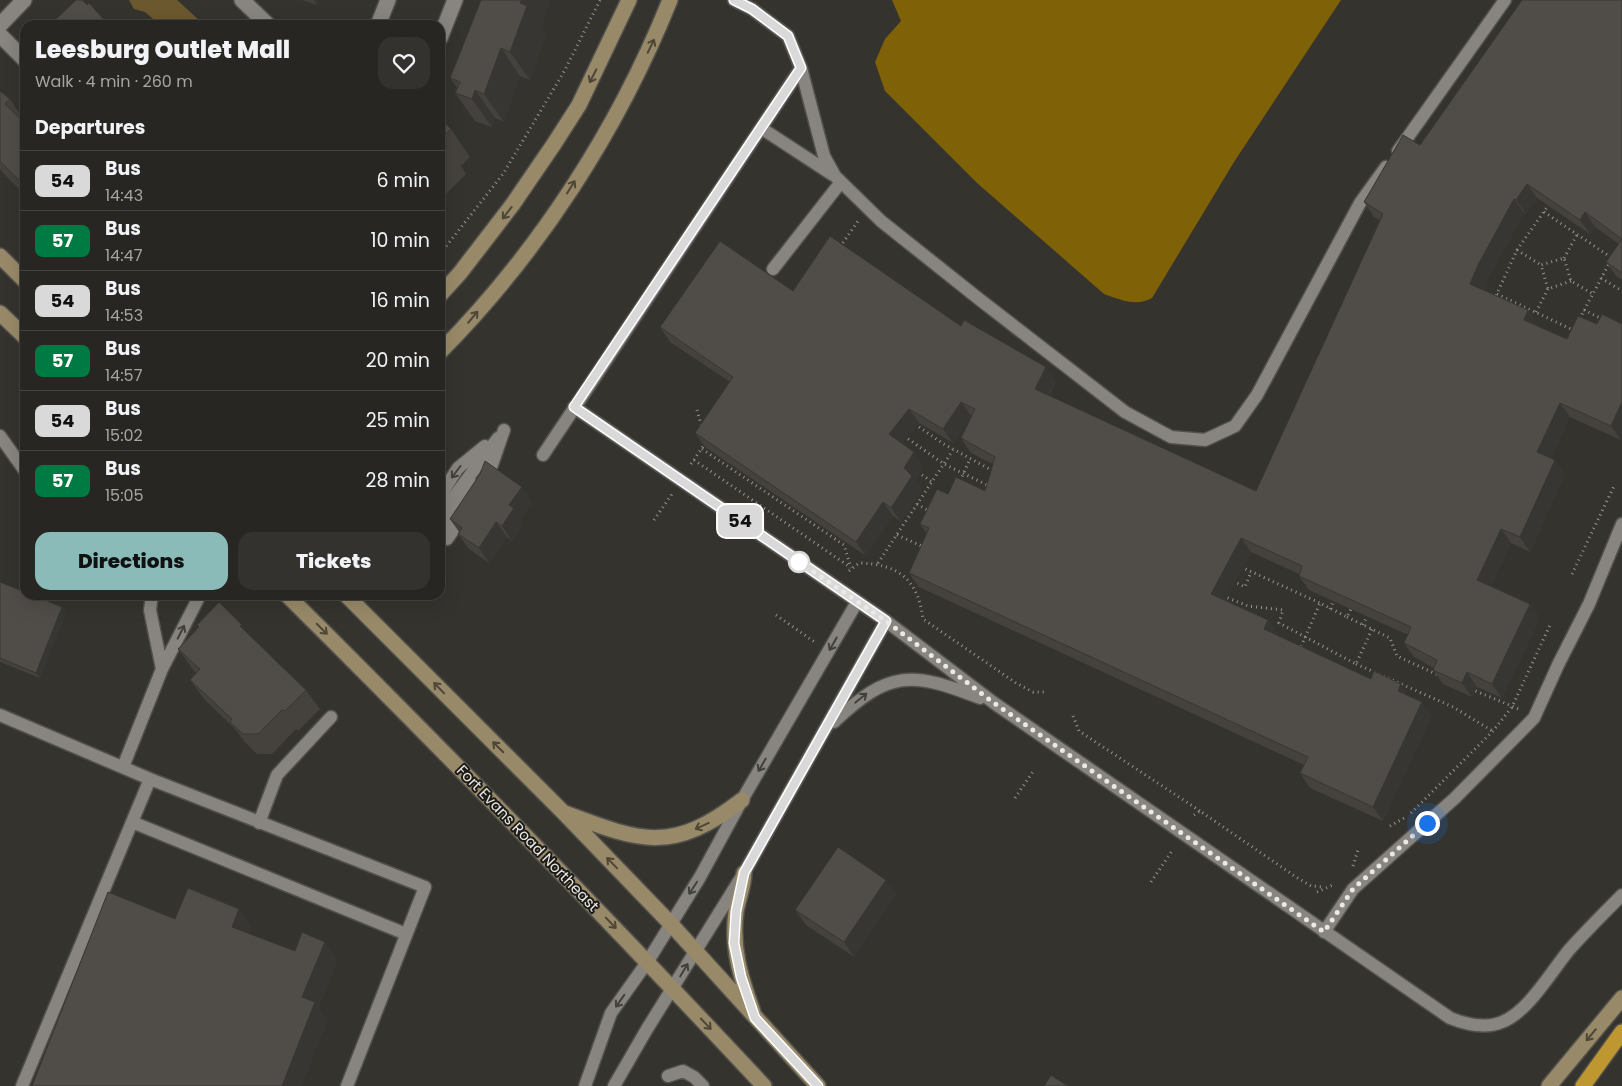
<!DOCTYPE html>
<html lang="en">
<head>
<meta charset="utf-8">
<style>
	:root { --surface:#282622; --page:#34322f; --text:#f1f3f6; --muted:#a5a5a5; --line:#444340; --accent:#8bbbb9 }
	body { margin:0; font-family:Poppins,sans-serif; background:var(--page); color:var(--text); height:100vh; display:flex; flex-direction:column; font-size:19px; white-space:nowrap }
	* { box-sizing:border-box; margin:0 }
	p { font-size:16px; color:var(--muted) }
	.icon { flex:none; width:28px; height:28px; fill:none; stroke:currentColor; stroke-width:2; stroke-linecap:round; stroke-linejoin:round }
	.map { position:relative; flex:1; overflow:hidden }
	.panel { position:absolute; left:20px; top:20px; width:425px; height:580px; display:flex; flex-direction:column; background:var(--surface); border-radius:15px; box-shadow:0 5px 20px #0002,0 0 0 1px var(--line) }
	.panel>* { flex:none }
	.badge { padding:0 10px; border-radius:8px; font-size:18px; line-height:32px }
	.you { position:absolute; width:25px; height:25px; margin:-12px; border:4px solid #fff; border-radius:50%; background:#1a73e8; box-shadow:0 0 0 8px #1a73e833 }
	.map>.badge { position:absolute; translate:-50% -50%; box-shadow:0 0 0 2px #fff }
	h2 { padding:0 15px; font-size:19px; line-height:45px }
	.round { display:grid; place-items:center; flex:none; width:52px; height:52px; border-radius:15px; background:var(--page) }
	.overview { display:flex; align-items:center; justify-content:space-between; height:85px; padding:0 15px }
	h1 { font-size:24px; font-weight:800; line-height:38px }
	.action { display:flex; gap:10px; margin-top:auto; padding:10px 15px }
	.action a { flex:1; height:58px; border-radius:15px; background:var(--accent); color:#111; font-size:20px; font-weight:800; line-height:58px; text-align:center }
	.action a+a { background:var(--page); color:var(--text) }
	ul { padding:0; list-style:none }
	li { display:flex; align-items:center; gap:15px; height:60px; padding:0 15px; border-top:1px solid var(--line) }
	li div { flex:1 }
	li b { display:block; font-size:19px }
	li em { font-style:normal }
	li .badge { min-width:55px; font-weight:700; text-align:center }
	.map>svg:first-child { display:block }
	.green { fill:#6b582e }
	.forest { fill:#7f6107 }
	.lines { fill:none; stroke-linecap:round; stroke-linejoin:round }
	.lane-casing { stroke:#52504c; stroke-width:15 }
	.street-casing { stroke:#52504c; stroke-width:18 }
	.secondary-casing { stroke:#52504c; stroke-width:18 }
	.highway-casing { stroke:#52504c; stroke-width:18 }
	.path { stroke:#969590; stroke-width:3; stroke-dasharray:1 4; stroke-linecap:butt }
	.lane { stroke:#888580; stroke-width:12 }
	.street { stroke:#888580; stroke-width:15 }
	.secondary { stroke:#988a68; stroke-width:15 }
	.highway { stroke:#bf9730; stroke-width:15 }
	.wall { fill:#45423e }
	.shaded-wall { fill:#383632 }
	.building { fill:#504d48; stroke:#383632 }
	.oneway { stroke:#4e4738 }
	.oneway2 { stroke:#42403c }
	.line-casing { stroke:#fff; stroke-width:11 }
	.line { stroke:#d9d9d9; stroke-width:8 }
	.walk { stroke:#eae9e5; stroke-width:5; stroke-dasharray:0 9 }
	.stop-dot { fill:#fff; stroke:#d9d9d9; stroke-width:2.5 }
	.labels { text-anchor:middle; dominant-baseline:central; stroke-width:4; stroke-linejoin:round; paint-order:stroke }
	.street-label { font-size:15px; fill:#eae9e5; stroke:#1c1b18 }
</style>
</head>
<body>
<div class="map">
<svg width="1622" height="1086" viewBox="0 0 1622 1086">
	<rect width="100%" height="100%" fill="#35332e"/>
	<!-- green -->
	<path class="green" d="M129,0H177L200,21V25H160L145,12L134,9Z"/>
	<!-- forest -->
	<path class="forest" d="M892,0H1341L1234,162L1152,298C1136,307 1121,300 1104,294L977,183L885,91L875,62L885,39L901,21Z"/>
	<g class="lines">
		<!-- lane casing -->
		<g class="lane-casing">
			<path id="lane" d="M801,68L824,156L835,176L881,221L979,299L1125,412L1171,437L1205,440L1235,426L1257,395L1360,203L1386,167
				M761,128L833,175
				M1398,151L1505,0
				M773,269L841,182
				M574,407L886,621L994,703L1450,1018C1465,1024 1486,1029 1502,1022C1528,1012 1551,972 1569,950C1586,931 1604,913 1622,895
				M0,436L25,471
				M543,455L801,68L788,36L752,9L734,0
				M486,482L504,430
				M440,496L458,468L485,446
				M440,515L498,438
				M440,528L447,539L465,513
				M441,530L474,485
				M152,595L150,610L162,669
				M0,715L150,779L425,887L347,1086
				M834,722C889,670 911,671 980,698
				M123,767L162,669L200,595
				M132,822L406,934
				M259,823L277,775L331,717
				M1324,932L1353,889L1455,798L1534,718L1558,665L1589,604L1622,524
				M668,1076L683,1071L694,1077L703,1086
				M22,1086L150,779
				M585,1086L611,1013L648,961L700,877L742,800L857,602
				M614,1086L647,1029L744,873L886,621"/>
		</g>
		<!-- street casing -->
		<g class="street-casing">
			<path id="street" d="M242,0L268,25
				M0,25L24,0
				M378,25L388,0
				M0,35L25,60
				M440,38L455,0"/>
		</g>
		<!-- secondary casing -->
		<g class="secondary-casing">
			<path id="secondary" d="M0,256L25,281
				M440,295L460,273L513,204L554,144L579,105L629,0
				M0,313L25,337
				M440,352C538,253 618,130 670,0
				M287,595C449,756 608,919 764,1086
				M346,595L562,811L670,923L818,1086
				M565,813C642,842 672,854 742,800
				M744,873C744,886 738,899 736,912C731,948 741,978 753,1012
				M1549,1086L1622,998"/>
		</g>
		<!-- highway casing -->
		<g class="highway-casing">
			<path id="highway" d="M1583,1086L1622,1032"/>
		</g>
		<!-- path -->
		<path class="path" d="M1544,212L1612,258L1579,320
			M840,247L858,221
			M1517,250L1541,265
			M440,254L503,174L565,70L600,0
			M1564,258L1577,235
			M1601,278L1622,291
			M1571,281L1548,289L1541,265L1564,258L1571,281L1593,294
			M1497,294L1573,330
			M1494,300L1517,250L1550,203
			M1584,310L1604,320
			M1536,312L1548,289
			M697,410L702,428
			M915,424L942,443L993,471
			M904,436L944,464L989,486
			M702,449L844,545L851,568
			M694,460L850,567
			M691,464L706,442
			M918,472L932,482
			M960,481L970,459
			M917,504L929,511
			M654,520L672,494
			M897,535L924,547
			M878,563L953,450
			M1241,567L1320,603
			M849,571L859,563C898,564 918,579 923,619L1016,683L1033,692H1047
			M1572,574L1615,484
			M1233,581L1245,587L1251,572
			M1223,596L1248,606L1283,610L1279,623L1356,664L1372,629
			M1330,609L1335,598
			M776,615L816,643
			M1347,617L1390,638L1397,656L1438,675
			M1363,625L1368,614
			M1298,648L1300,649L1320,603L1347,617L1352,607
			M1356,664L1453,707L1494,732
			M1471,689L1521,710
			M1073,716L1079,731L1200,811
			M1015,798L1034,770
			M1411,813L1493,731L1512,707L1550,625
			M1194,815L1200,811L1296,877L1311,886L1324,887
			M1390,826L1406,817
			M1353,866L1358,850
			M1151,882L1172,851
			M1317,892L1335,884"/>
		<!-- lane -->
		<use href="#lane" class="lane"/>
		<!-- street -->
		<use href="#street" class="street"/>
		<!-- secondary -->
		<use href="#secondary" class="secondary"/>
		<!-- highway -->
		<use href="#highway" class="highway"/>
	</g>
	<!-- wall -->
	<path class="wall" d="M302,0H319L317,5Z
		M481,0L542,27L546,34L530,80L520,76L504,122L495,118L492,127L475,121L455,93L457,88L450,78Z
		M1622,0V280L1616,276L1606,262L1619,244L1595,227L1590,234L1537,198L1526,214L1524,213L1488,279L1484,290L1528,310L1538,325V326L1567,339L1621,440L1570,417L1551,458L1555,460L1565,475L1530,552L1511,543L1491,586L1530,604L1540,618L1502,698L1477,687L1472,697L1443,684L1433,670L1434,668L1414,657L1404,643L1408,635L1309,590L1299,576V574L1251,552L1225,600L1268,620L1278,634V636L1410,697L1432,716L1383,821L1310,788L1300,773L1304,765L919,587L909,573L927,534L920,524L948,494L985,491L993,464L971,453L961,438L971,416L953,443L919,423L902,444L924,467L915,480L922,490L901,522L893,516L866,556L705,447L695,433L730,382L670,342L660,327L793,291L961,326L1056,381L1049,396L1256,491L1380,220L1374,217L1364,202L1420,145Z
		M0,91L10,99L25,122V195L4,174L0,169Z
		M440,118L451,129L470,157L461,166L466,174L440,200Z
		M532,502L521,518L524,523L512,541L507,537L489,563L469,549L458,534L459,532L450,519Z
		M0,582L62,607L66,612L40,678L0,662Z
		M249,635L306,690L320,709L298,731L296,729L272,754H257L244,741L236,730L204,699L190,680L196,673L192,668L178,649Z
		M896,895L854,957L806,925L795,910Z"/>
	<!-- shaded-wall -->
	<path class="shaded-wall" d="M313,0H319L317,5Z
		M522,0H551L542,27L546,34L530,80L510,52Z
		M501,48L520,76L504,122L484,94Z
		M475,90L495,118L492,127L472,99Z
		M24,174L25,176V188L19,180Z
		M1527,184L1537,198L1526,214L1516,200Z
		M1514,199L1524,213L1488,279L1480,299L1470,284L1478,265Z
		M1585,212L1595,227L1590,234L1580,220Z
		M1528,310L1538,325L1534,334L1524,320Z
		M1046,367L1056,381L1044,404L1035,389Z
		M961,402L971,416L953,443L943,429Z
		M1622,402V438L1621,440L1611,426Z
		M1560,403L1570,417L1547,466L1537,452Z
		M909,409L919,423L899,449L889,434Z
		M914,452L924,467L915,480L922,490L901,522L891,508L904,468Z
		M1555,460L1565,475L1530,552L1520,537Z
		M522,487L532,502L521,518L524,523L512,541L502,526L509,505Z
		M883,502L893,516L866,556L856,542Z
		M496,522L507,537L489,563L479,548Z
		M1501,529L1511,543L1487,594L1477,580Z
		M1241,538L1251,552L1221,608L1211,594Z
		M1530,604L1540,618L1502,698L1492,684Z
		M62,607L66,612L40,678L36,673Z
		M1268,620L1278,634L1274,644L1264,629Z
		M242,625L255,644L240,626Z
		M1467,672L1477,687L1472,697L1462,683Z
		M1401,684L1411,698L1398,691Z
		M1422,702L1432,716L1383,821L1373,807Z
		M886,880L896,895L854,957L844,942Z
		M239,909L252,927L245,945L232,927Z
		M325,942L338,960L319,1008L328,1021L302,1086H282L302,997Z"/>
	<!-- building -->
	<path class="building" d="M76,0H82L87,5L89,3L109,25H58L54,21Z
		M481,0H522L520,3L527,6L510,52L501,48L484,94L475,90L472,99L455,93L460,82L450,78Z
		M1522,0H1622V273L1606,262L1622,239L1585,212L1580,220L1527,184L1516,200L1514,199L1478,265L1470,284L1528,310L1524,320L1567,339L1578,316L1597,324L1602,314L1622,324V402L1611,426L1560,403L1537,452L1555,460L1520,537L1501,529L1477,580L1530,604L1492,684L1467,672L1462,683L1433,670L1437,660L1404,643L1411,627L1299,576L1302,566L1241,538L1211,594L1268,620L1264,629L1371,679L1374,671L1401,684L1398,691L1422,702L1373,807L1300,773L1308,757L909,573L929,528L920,524L937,489L948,494L956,477L985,491L995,457L961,438L975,409L961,402L943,429L909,409L889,434L914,452L904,468L912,476L891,508L883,502L856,542L695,433L733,377L660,327L720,241L793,291L830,236L961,326L964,320L1046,367L1035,389L1256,491L1383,214L1364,202L1403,135L1420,145Z
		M0,91L10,99L5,104L25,123V175L24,174L19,180L0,161Z
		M440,118L451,129L440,139Z
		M440,139L447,146L440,153Z
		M485,461L522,487L509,505L514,508L502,526L496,522L479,548L458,534L462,528L450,519L480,474Z
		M0,582L25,592V595H33L62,607L36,673L0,658Z
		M219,602L242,625L240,626L306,690L285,711L282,710L258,734H243L230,722L232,719L190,680L200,669L178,649L199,627L197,625Z
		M838,847L886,880L844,942L795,910Z
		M188,888L239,909L232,927L295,951L302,932L325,942L302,997L315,1002L282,1086H32L108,892L175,919Z
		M1051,1075L1068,1086H1044Z"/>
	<!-- one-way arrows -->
	<defs><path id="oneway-shaft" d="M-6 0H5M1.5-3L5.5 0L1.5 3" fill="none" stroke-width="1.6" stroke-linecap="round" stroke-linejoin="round" transform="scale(1.25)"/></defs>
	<g class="oneway">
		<use href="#oneway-shaft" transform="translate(651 46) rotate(-64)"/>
		<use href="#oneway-shaft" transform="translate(593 76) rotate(117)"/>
		<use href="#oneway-shaft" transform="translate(571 187) rotate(-58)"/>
		<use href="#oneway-shaft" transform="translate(507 213) rotate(128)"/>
		<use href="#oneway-shaft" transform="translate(473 317) rotate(-50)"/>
		<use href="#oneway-shaft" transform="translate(322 629) rotate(45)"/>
		<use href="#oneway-shaft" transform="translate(439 688) rotate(-134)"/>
		<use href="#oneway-shaft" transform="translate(498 747) rotate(-135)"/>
		<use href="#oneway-shaft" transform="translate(702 826) rotate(156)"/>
		<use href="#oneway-shaft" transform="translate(612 863) rotate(-134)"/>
		<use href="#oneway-shaft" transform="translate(611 923) rotate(46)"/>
		<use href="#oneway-shaft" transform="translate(706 1024) rotate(47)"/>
		<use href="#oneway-shaft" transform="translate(1591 1035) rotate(130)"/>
	</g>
	<g class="oneway2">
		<use href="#oneway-shaft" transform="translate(456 472) rotate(127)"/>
		<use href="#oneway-shaft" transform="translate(181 632) rotate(-63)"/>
		<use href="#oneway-shaft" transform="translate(833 644) rotate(120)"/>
		<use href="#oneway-shaft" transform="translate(861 698) rotate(-39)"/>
		<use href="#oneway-shaft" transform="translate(762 765) rotate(120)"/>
		<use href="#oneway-shaft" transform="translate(693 888) rotate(123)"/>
		<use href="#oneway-shaft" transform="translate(684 970) rotate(-59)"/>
		<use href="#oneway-shaft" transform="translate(620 1001) rotate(125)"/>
	</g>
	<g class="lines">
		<!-- line casing -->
		<g class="line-casing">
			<path id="line" d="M734,0L752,9L788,36L801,68L574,407L886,621L744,873L736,911L734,943L741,977L755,1018L818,1086"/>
		</g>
		<!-- line -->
		<use href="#line" class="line"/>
		<!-- walk -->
		<path class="walk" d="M799,562L886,621L994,703L1324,932L1353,889L1427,823"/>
	</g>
	<!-- markers -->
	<circle class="stop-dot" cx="799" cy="562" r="10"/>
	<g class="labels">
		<!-- street labels -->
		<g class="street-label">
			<text transform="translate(528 838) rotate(46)">Fort Evans Road Northeast</text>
		</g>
	</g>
</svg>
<div class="you" style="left:1427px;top:823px"></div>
<b class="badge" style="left:740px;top:521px;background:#d9d9d9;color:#111">54</b>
<section class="panel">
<div class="overview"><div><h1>Leesburg Outlet Mall</h1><p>Walk · 4 min · 260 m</p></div><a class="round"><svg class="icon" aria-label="heart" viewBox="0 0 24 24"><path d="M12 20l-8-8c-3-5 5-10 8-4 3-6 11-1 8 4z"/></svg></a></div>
<h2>Departures</h2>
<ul>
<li><span class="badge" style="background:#d9d9d9;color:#111">54</span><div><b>Bus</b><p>14:43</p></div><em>6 min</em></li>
<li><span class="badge" style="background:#007a43;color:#fff">57</span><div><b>Bus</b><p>14:47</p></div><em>10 min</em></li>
<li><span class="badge" style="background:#d9d9d9;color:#111">54</span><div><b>Bus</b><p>14:53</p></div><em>16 min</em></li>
<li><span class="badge" style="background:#007a43;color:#fff">57</span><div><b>Bus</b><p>14:57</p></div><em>20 min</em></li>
<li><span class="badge" style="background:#d9d9d9;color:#111">54</span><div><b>Bus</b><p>15:02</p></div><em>25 min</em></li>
<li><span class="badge" style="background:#007a43;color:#fff">57</span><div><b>Bus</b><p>15:05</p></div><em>28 min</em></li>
</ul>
<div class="action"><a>Directions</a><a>Tickets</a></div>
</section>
</div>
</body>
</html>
